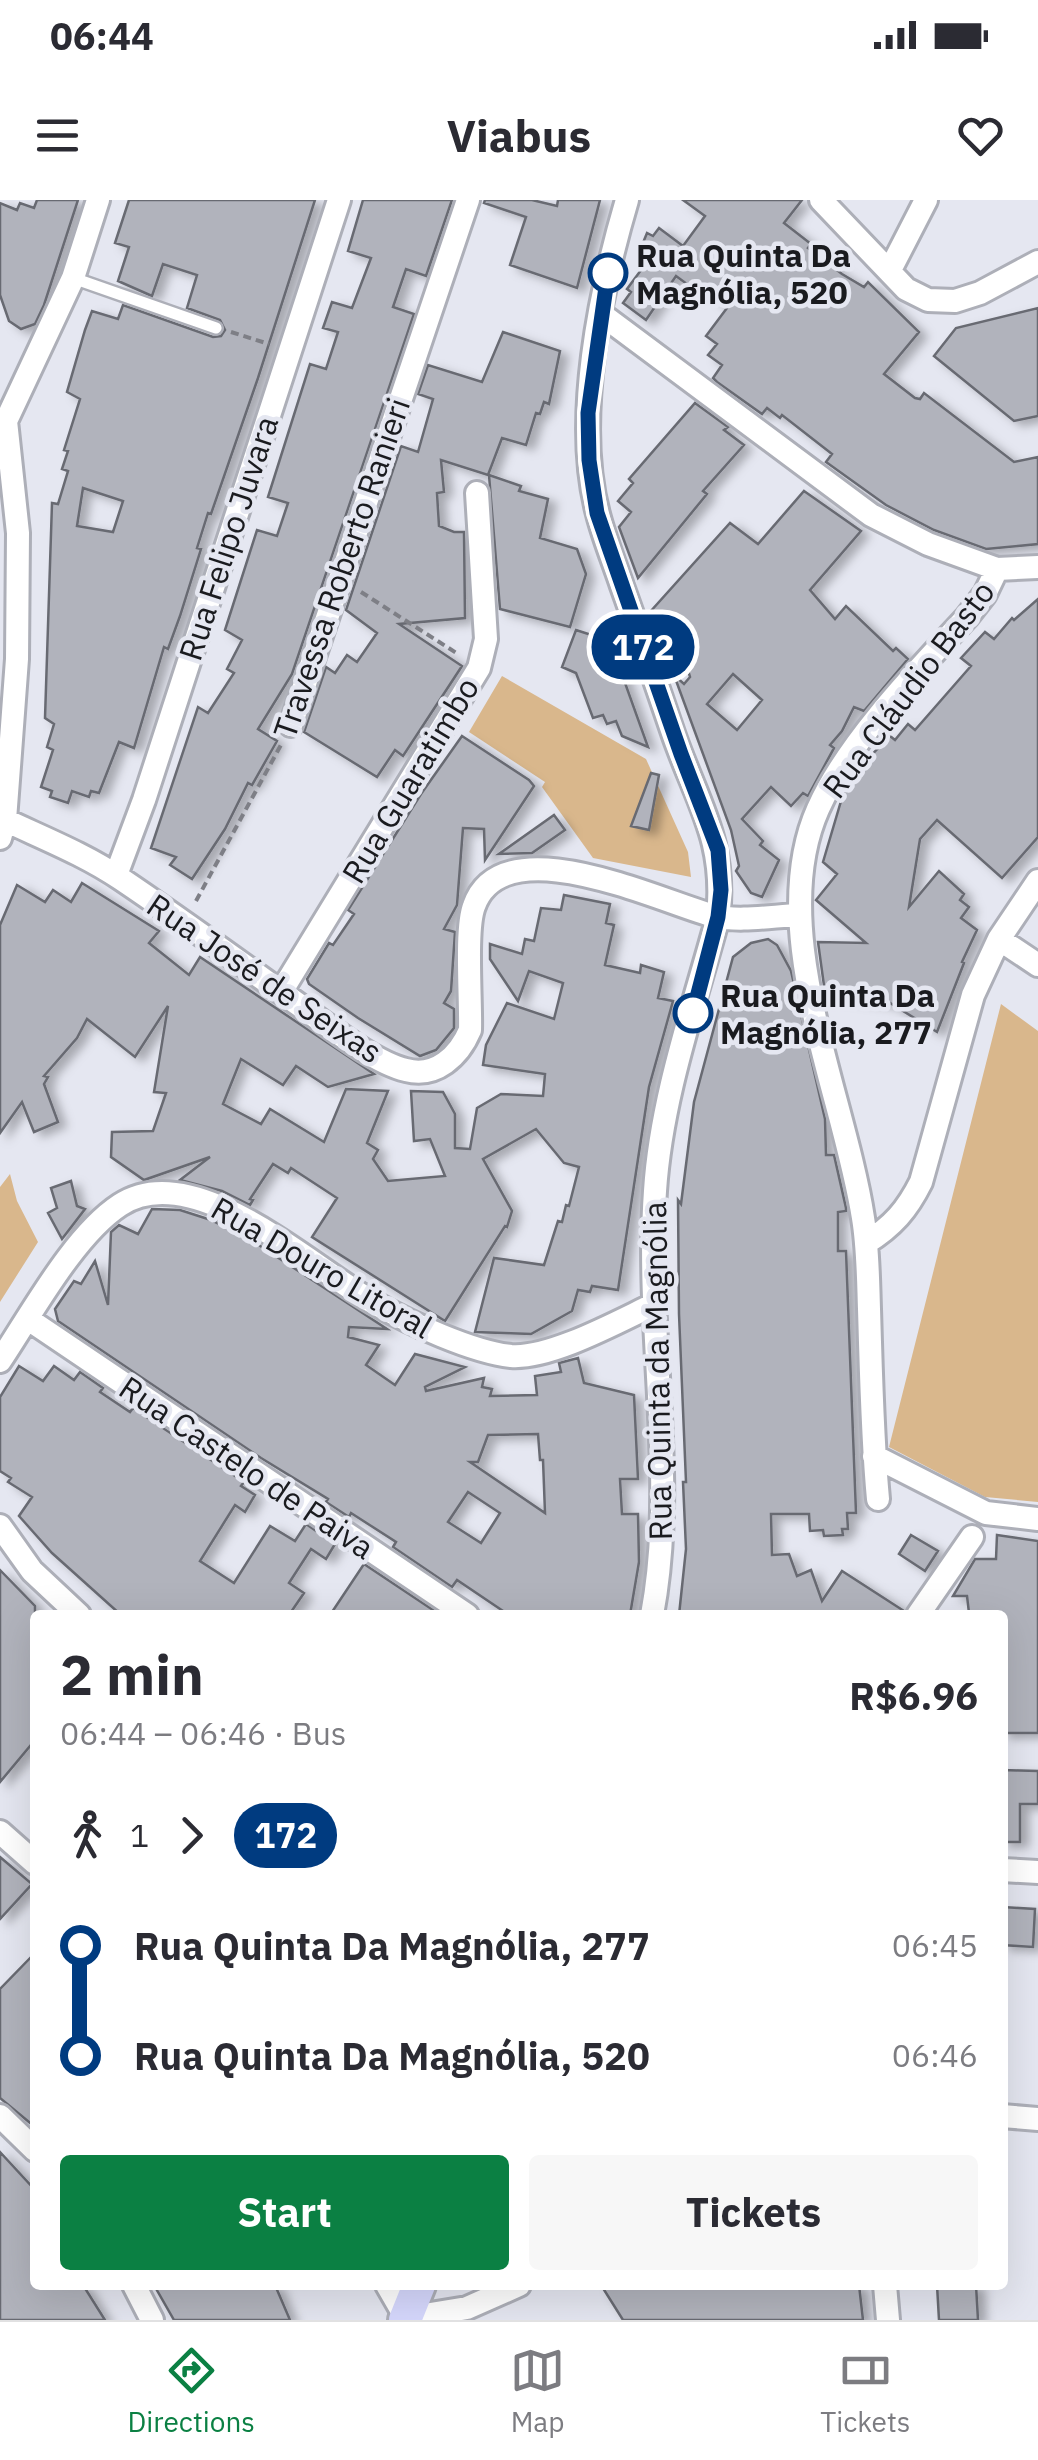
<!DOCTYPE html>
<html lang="en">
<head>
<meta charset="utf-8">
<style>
	:root { --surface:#fff; --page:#f7f7f7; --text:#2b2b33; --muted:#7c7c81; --line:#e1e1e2; --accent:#0b8043 }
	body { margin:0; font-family:"IBM Plex Sans",sans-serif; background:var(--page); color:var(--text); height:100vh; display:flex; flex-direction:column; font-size:38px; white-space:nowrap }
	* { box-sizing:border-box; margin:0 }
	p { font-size:32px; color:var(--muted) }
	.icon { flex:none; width:55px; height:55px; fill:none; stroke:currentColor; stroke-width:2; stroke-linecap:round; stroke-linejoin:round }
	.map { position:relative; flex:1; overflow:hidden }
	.panel { position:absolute; left:30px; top:1410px; width:978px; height:680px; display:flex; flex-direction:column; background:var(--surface); border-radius:10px; box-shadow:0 10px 40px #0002 }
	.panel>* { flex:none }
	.badge { padding:0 20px; border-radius:32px; font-size:35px; line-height:65px }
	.map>.badge { position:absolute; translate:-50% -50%; box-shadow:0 0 0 5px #fff }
	.legs { display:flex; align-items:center; gap:15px; height:110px; padding:0 30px; font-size:32px }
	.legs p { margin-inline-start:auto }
	.overview { display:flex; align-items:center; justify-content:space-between; height:170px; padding:0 30px }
	h1 { font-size:55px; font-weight:700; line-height:75px }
	.primary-button { display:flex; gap:20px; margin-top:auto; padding:20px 30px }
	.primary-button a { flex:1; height:115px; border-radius:10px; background:var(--accent); color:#fff; font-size:40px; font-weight:700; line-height:115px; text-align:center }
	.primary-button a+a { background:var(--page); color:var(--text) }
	ul { padding:0 30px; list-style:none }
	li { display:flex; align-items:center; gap:35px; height:110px; font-size:38px }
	li i { display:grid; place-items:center; width:15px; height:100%; margin:0 12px; background:currentColor }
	li i::after { content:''; width:25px; height:25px; margin:-12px; border:8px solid; border-radius:50%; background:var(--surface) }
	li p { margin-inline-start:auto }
	li:first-child i { background:linear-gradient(#0000 50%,currentColor 0) }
	li:last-child i { background:linear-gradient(currentColor 50%,#0000 0) }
	.status { display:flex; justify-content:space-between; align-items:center; height:70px; padding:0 50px; background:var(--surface); direction:ltr }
	.status svg { height:28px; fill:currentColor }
	header { display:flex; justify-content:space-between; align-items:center; height:130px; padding:0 30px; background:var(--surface); font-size:45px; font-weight:700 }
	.dock { display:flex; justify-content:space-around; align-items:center; height:140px; border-top:2px solid var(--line); background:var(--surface); font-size:28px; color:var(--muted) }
	.dock a { display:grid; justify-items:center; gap:5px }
	.dock .active { color:var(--accent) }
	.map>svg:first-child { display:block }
	.green { fill:#d9b78c }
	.building { fill:#b1b3bc; stroke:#686a72; stroke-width:2.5; fill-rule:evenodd; filter:url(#shadow) }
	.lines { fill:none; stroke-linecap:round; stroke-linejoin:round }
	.lane-casing { stroke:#adafb8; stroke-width:16 }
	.street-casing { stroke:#adafb8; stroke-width:28 }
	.secondary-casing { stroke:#adafb8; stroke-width:38 }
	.path { stroke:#7e7f86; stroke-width:4; stroke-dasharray:8 5; stroke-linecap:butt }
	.lane { stroke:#fff; stroke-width:11 }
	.street { stroke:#fff; stroke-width:22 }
	.secondary { stroke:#d6d8fd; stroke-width:32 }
	.line-1-casing { stroke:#fff; stroke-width:22 }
	.line-1 { stroke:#003b80; stroke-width:15 }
	.stop-1-dot { fill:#fff; stroke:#003b80; stroke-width:5 }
	.labels { text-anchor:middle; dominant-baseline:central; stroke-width:9; stroke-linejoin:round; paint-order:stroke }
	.stop-label { font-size:32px; font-weight:bold; fill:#1a1b1f; stroke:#e5e7f1; text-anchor:start }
	.street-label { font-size:32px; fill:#1a1b1f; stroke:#e5e7f1 }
</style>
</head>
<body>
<div class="status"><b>06:44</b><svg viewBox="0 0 49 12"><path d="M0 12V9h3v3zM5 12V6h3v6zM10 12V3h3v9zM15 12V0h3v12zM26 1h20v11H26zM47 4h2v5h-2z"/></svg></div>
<header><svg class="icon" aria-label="menu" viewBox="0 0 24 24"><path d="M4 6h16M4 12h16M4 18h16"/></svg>Viabus<svg class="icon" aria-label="heart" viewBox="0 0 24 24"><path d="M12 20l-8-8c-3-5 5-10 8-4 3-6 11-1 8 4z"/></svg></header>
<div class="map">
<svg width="1038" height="2120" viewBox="0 0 1038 2120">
	<defs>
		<filter id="shadow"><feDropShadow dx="8" dy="4.5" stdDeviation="5" flood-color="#0004"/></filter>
	</defs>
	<rect width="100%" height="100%" fill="#e5e7f1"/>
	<!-- green -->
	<path class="green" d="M502,476L646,559L688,652L691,677L593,658L542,587L545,582L469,532Z
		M1001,804L1038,831V1302L985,1297L889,1247Z
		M10,974L17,1001L38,1042L0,1102V987Z"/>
	<!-- building -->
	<path class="building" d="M37,0H78L44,105L35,124L21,129L9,121L0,95V3L17,10L20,3L34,8Z
		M129,0H315L258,178L211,314L208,313L197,348L201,349L180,416L168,449L164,447L134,548L119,542L99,593L91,591L89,597L72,591L68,603L50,597L52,591L41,587L53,550L47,547L54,524L45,518L52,303L58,304L68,271L62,269L68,251L64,250L80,199L67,192L85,130L92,111L118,119L123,105L213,137L221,136L225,130L220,120L187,108L197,75L163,64L152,96L118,81L129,47L115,43ZM83,288L123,301L113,332L77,326Z
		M363,0H452L426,76L406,69L393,107L414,114L292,474L258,529L277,541L252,585L248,583L225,629L192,679L170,665L176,657L151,648L198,507L208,513L234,473L227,469L242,440L225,430L257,330L277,336L288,303L268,297L310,164L326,169L338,132L323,128L332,102L352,108L371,58L348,51Z
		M485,0H532L557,6L558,0H600L577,88L510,65L526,17L484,3Z
		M683,0H802L784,23L811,44L808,48L842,74L864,87L868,82L919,132L884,174L915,198L920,199L924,193L1014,262L1038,257V344L986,349L934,330L886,305L826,262L832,254L782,215L780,218L767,208L762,214L717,182L713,178L722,165L708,155L717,144L706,136L727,108L694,83L691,87L676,76L646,120L623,103L631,92L627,89L647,62L638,55L647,33L653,36L659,28L683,46L705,16Z
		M1038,108V216L1014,221L934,156L956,128Z
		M503,132L560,151L549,204L544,202L540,214L536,213L526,245L502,238L488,275L441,260L444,292L437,293L439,326L454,332H464L465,418L399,424L462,466L403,556L395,550L377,577L304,532L326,467L335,473L347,455L357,462L377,433L346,410L401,246L418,252L433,199L418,194L428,165L482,182Z
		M695,203L728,227L724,230L744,245L703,291L707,294L638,378L619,327L631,312L618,301L633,283L629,279Z
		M489,275L521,286L519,291L548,299L540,338L577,349L586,374L570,427L500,409Z
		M804,291L861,331L810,390L835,419L846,406L893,451L896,448L908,459L864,511L854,507L842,531L830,545L834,548L808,596L803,593L791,606L771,587L742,619L763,641L760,645L779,660L762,697L751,693L736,671L739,666L731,630L674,475L684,484L690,477L678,436L665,452L650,412L730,323L758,344ZM733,474L762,500L737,530L707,504Z
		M1038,399V637L1002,678L937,620L920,639L909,707L939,671L964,694L960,700L969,707L961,718L977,730L962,762L964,763L937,832L890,803L825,793L818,742L866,743L816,700L837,674L823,662L844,591L858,569L890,536L895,540L908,524L915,530L971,466L961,458L985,432L994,439L1012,418L1014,420Z
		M576,430L610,441L648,547L622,536L616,521L607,524L603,515L593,518L576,473L562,467Z
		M462,536L529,580L534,586L485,660L484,629L463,628L457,705L444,729L455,732L451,791L444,803L454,809V828L436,850L420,856L358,818L309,784L307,779L329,743L333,745L354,714L348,710L421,594Z
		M651,573L659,575L649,630L631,626Z
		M554,615L565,630L532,653L499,654Z
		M82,683L159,731L149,743L189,775L200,757L374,874L328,887L296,866L283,885L241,859L223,904L261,924L270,909L324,942L346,889L388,891L367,943L378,950L373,959L388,981L445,976L430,939L414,941L411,891L443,892L455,914V948L470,949L477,908L501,894L543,896L545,874L483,865L486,845L507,803L554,819L563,783L529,771L518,801L490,759V744L522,754L525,739L534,741L541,708L561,710L564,695L610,704L606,723L614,725L605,765L640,773L641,765L664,772L658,798L673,801L649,887L618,1090L592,1086L590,1092L578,1090L572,1111L531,1134L475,1132L494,1058L544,1065L558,1021L562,1022L566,1005L569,1006L579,967L564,963L536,929L483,959L512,1011L507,1027L505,1026L445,1121L312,1037L337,998L291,968L288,973L273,964L250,999L253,1000L250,1005L222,991L180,980L210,957L144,980L111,957L112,932L153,931L166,893L154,892L168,806L135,857L87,819L77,838L44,876L48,877L44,884L58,922L34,932L22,902L0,933V725L17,685L45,702L53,690L71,702Z
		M768,739L777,745L791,771L825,919L826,955H834L846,1008V1011L838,1012V1051H846L856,1313H847L848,1329H842L843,1335L824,1336L823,1330L810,1331L809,1314H771L772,1355L789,1354L797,1376L811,1370L822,1401L842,1371L904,1411L903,1415H679L686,1349L683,1282H686L679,1114L678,1000L681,1004L694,902L733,757L751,743Z
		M71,981L77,1006L85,1009L62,1039L48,1013L57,1008L51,988Z
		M152,1009L180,1010L211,1020L245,1036L387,1129L349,1127L348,1137L379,1145L366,1165L395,1185L415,1154L465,1167L425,1187L426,1191L484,1178L482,1187L492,1189L490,1196L537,1195L535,1176L561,1172L559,1163L578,1158L584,1183L634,1195L638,1279H620L622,1314H638L639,1362L630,1415H509L457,1380L452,1387L393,1347L396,1342L351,1313L349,1317L326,1302L328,1299L261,1258L58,1121L55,1109L74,1081L81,1084L95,1061L108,1105L111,1032L119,1025L138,1034ZM538,1234L540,1260H543L545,1313L470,1262H478L488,1235ZM468,1292L500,1313L481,1343L448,1322Z
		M19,1166L43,1181L54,1166L74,1180L80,1172L103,1188L100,1192L130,1212L133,1208L244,1282L241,1286L255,1295L245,1312L235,1305L200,1361L234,1383L270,1326L295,1341L306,1324L335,1344L326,1359L311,1349L289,1383L304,1393L289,1415H121L52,1353L19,1316L32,1297L8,1282L11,1278L0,1271V1197Z
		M911,1335L938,1351L925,1371L899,1354Z
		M997,1335L1038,1341V1533H1002V1413H969L967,1396H953L975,1359H996Z
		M364,1364L436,1412L435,1415H330Z
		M0,1370L35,1406V1540L0,1582Z
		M1002,1570L1038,1571V1604H1020V1642H1002Z
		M0,1657L32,1684L0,1719Z
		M1003,1707L1035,1709L1033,1747L1002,1745Z
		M35,1753V1927L0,1898V1789Z
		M0,1952L35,1990V2085H83L105,2120H0Z
		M154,2085H275L290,2120H174Z
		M601,2085H859L863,2120H623Z
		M937,2085H976L978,2120H939Z"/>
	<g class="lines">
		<!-- lane casing -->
		<g class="lane-casing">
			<path id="lane" d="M73,78L216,128"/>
		</g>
		<!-- street casing -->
		<g class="street-casing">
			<path id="street" d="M627,0C600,91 573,221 598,314C604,338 614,362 622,386C640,436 657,486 674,536C698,604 726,641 718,717C694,806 661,898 655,991C645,1131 678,1277 652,1415
				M821,0L906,89L928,100L955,101L980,93L1038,62
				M890,70L926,0
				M601,114L871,315L928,344L997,369
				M291,525L468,0
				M5,620C43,638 86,655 121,679C182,720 242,764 302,807C329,826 373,862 406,870C436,878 459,856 470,830C471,801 465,729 474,706C503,625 659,701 714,716C739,722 773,716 799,715
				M0,638L5,620L17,459L18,333L6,221L73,78L98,0
				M116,675L144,600L339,0
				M999,739L1038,765
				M281,792L479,468L486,439L477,293
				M866,1043C893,1026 907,1010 921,982L973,795L999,739L1038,681
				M28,1119L467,1415
				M0,1161C32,1113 74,1035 120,1005C194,956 313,1069 376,1104C410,1123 472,1152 511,1156C550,1159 617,1122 653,1105
				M874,1256L986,1313L1038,1319
				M878,1299C872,1236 871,1172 869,1109C868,1079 868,1048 863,1018C844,894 765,728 818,609C847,543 918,470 967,417L985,394L997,369L1038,367
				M0,1326L32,1371L79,1415
				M918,1415L972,1337
				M0,1632L35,1663
				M1002,1670L1038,1672
				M0,1916L35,1950
				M1002,1916L1038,1919
				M134,2085L152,2120
				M387,2085L406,2118L467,2108L519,2085
				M885,2085L888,2120"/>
		</g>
		<!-- secondary casing -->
		<g class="secondary-casing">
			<path id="secondary" d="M405,2120L419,2085"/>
		</g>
		<!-- path -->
		<path class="path" d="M231,132L269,144
			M361,392L458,454
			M196,701L282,543"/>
		<!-- lane -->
		<use href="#lane" class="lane"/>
		<!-- street -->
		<use href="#street" class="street"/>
		<!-- secondary -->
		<use href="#secondary" class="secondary"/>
	</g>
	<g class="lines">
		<!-- line-1 casing -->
		<g class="line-1-casing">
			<path id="line-1" d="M608,73L588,213L589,260L597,313L681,554L718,650L721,690L718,717L693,813"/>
		</g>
		<!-- line-1 -->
		<use href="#line-1" class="line-1"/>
	</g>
	<!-- markers -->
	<g class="stop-1-dot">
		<circle cx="608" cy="73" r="18"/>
		<circle cx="693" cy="813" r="18"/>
	</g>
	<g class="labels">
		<!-- stop labels -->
		<g class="stop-label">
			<text x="636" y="55">Rua Quinta Da<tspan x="636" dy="37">Magnólia, 520</tspan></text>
			<text x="720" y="795">Rua Quinta Da<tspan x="720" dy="37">Magnólia, 277</tspan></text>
		</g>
		<!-- street labels -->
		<g class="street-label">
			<text transform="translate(228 338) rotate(-72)">Rua Felipo Juvara</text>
			<text transform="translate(341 368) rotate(-71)">Travessa Roberto Ranieri</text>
			<text transform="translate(908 489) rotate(-53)">Rua Cláudio Basto</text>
			<text transform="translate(410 580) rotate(-59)">Rua Guaratimbo</text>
			<text transform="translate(265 778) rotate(34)">Rua José de Seixas</text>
			<text transform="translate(322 1067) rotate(30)">Rua Douro Litoral</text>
			<text transform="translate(657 1171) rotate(-91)">Rua Quinta da Magnólia</text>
			<text transform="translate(247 1267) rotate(34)">Rua Castelo de Paiva</text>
		</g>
	</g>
</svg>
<b class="badge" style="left:643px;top:447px;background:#003b80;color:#fff">172</b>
<section class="panel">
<div class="overview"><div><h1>2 min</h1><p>06:44 – 06:46 · Bus</p></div><b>R$6.96</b></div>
<div class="legs"><svg class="icon" aria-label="walk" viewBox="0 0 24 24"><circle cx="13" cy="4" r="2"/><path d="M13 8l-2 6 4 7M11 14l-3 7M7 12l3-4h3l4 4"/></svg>1<svg class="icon" aria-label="forward" viewBox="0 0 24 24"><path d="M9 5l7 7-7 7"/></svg><b class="badge" style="background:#003b80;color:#fff">172</b></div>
<ul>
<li><i style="color:#003b80"></i><b>Rua Quinta Da Magnólia, 277</b><p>06:45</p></li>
<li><i style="color:#003b80"></i><b>Rua Quinta Da Magnólia, 520</b><p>06:46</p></li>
</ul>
<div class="primary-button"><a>Start</a><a>Tickets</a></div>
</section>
</div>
<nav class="dock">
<a class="active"><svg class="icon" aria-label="directions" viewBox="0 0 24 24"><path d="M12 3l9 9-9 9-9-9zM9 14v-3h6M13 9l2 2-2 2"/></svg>Directions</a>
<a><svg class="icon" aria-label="map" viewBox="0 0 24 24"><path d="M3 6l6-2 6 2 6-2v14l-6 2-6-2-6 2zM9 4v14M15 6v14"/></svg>Map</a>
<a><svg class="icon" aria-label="tickets" viewBox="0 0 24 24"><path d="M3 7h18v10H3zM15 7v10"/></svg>Tickets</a>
</nav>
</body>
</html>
